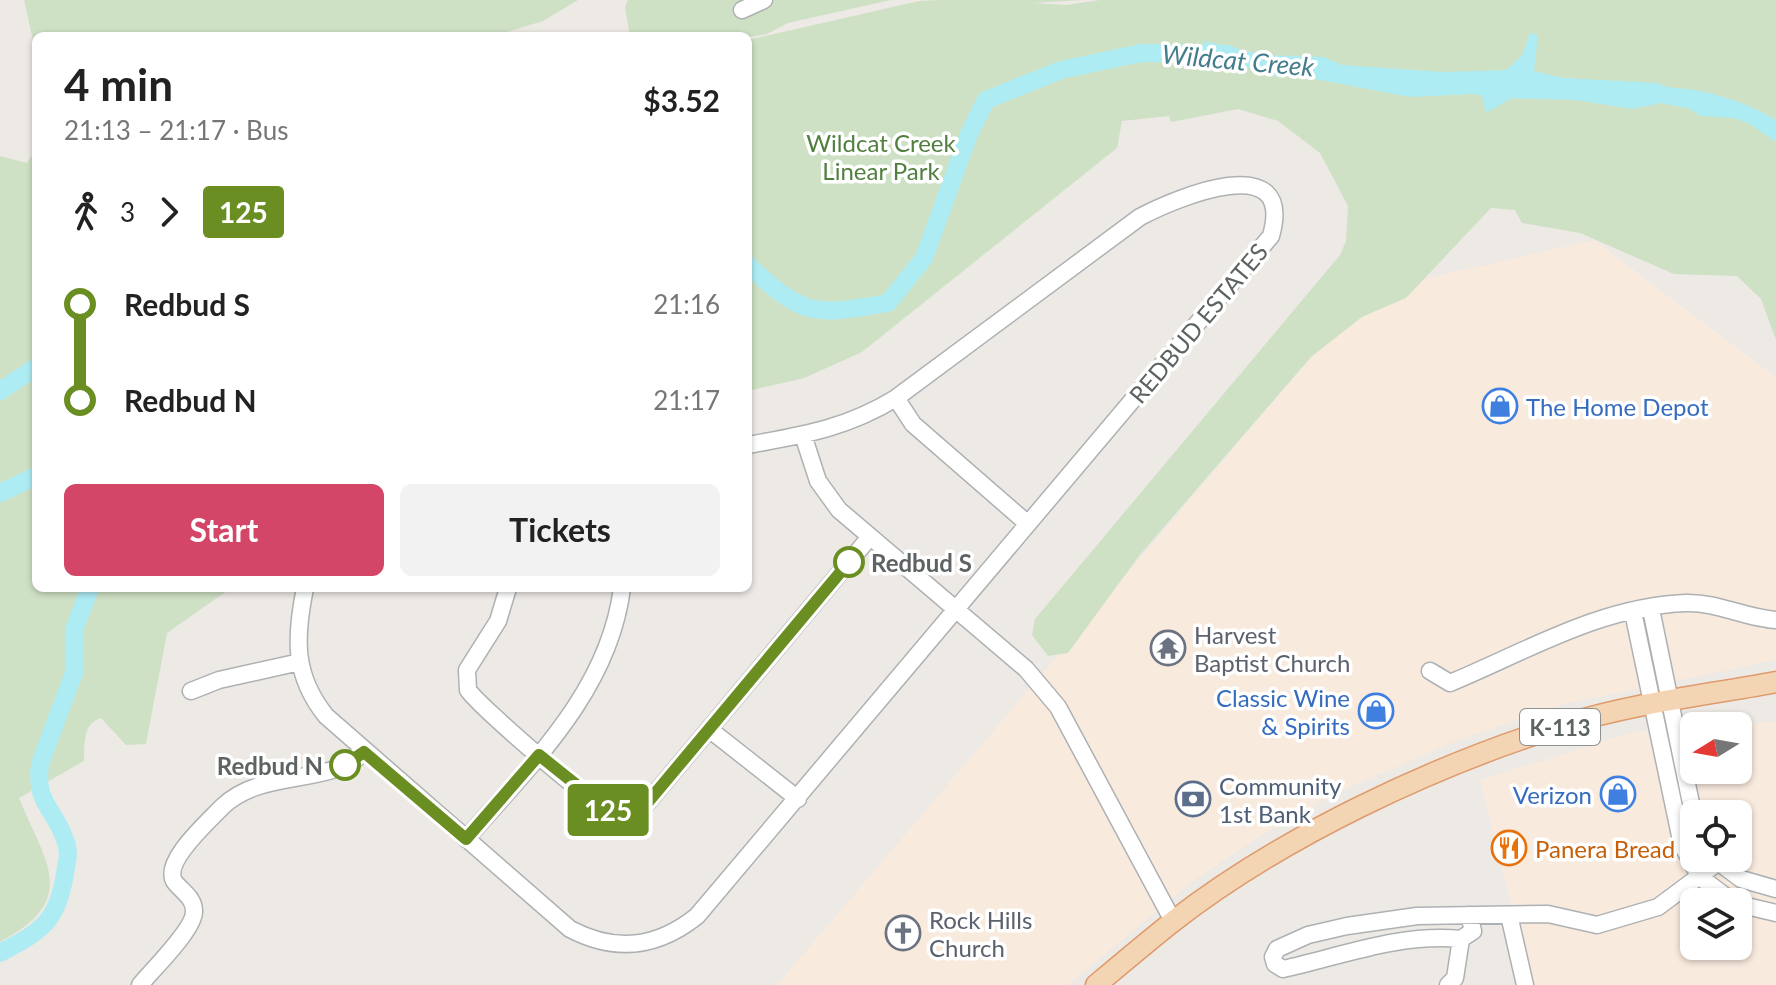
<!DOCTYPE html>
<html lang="en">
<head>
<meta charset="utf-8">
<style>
	:root { --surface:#fff; --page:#f2f2f2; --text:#222; --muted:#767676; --accent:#d34667 }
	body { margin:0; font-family:Lato,sans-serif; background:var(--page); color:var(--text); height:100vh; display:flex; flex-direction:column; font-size:30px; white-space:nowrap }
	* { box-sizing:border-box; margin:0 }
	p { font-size:26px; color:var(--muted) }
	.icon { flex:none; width:44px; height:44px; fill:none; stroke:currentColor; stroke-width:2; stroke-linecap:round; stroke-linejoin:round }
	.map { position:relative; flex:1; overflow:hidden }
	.sheet { position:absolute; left:32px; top:32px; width:720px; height:560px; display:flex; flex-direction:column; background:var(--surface); border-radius:12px; box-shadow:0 2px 6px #0004 }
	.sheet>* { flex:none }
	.badge { padding:0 16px; border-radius:6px; font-size:28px; line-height:52px }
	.needle { width:52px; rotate:259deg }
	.tools { position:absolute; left:1680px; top:712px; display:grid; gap:16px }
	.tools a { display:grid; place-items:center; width:72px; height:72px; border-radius:12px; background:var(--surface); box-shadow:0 2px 6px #0004; font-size:40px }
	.map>.badge { position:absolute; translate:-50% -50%; box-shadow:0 0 0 4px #fff }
	.legs { display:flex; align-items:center; gap:12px; height:88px; padding:0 32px; font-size:26px }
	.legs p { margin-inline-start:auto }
	.head { display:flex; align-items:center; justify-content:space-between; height:136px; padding:0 32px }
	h1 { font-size:44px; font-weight:700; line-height:60px }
	.button { display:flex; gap:16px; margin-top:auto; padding:16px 32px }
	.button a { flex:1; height:92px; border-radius:12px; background:var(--accent); color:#fff; font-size:32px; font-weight:700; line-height:92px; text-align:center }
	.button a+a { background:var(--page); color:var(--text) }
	ul { padding:0 32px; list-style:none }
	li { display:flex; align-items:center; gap:28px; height:96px; font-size:30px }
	li i { display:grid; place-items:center; width:12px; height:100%; margin:0 10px; background:currentColor }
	li i::after { content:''; width:20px; height:20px; margin:-10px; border:6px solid; border-radius:50%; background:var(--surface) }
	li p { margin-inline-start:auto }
	li:first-child i { background:linear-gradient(#0000 50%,currentColor 0) }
	li:last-child i { background:linear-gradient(currentColor 50%,#0000 0) }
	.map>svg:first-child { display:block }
	.commercial { fill:#f9eade; fill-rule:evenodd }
	.green { fill:#cee1c5 }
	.water { fill:#aeecf4 }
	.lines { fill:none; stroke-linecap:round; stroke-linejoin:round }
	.river { stroke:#aeecf4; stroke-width:18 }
	.minor-casing { stroke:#aeb1b3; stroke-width:19 }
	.major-casing { stroke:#df9a6c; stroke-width:23 }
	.minor { stroke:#fff; stroke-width:16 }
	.major { stroke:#f4d5b3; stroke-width:20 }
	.line-1-casing { stroke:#fff; stroke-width:18 }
	.line-1 { stroke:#6b8e23; stroke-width:12 }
	.stop-1-dot { fill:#fff; stroke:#6b8e23; stroke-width:4 }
	.labels { text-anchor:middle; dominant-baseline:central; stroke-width:7; stroke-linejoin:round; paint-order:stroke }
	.shield { fill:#fff; stroke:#8e9192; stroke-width:2 }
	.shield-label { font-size:22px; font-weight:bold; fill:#5d6263 }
	.park-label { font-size:24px; fill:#517f40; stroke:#fff }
	.street-label { font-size:24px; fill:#5d6263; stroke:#fff }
	.shop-label { font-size:24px; fill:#366cbe; stroke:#fff; text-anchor:end }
	.stop-label { font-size:24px; font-weight:bold; fill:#5d6263; stroke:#fff; text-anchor:start }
	.worship-label { font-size:24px; fill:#5b616d; stroke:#fff; text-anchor:start }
	.service-label { font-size:24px; fill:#4e5e75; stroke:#fff; text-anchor:start }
	.food-label { font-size:24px; fill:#c56008; stroke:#fff; text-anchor:start }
	.water-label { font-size:26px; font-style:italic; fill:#437d8b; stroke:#fff }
</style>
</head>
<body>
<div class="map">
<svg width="1776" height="985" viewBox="0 0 1776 985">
	<rect width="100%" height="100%" fill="#ede9e5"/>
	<!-- commercial -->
	<path class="commercial" d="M1594,240L1776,377V660L1565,704L1454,742L1341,791L1265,833L1193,881L1068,985H777L1367,292Z
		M1776,721V985H1531L1480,780L1633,732L1694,728V770H1738V726H1714ZM1694,814H1738V858H1694ZM1694,902H1738V946H1694Z"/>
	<!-- green -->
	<path class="green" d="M24,0H578L543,21L494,36H36V54Z
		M628,0H891L788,23L767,34L748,37L630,36L625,7Z
		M940,0H1082L1034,3L1066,5L1100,0H1776V340L1761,299L1737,276L1674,274L1580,233L1522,223L1515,210L1491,208L1406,298L1362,317L1311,357L1139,556L1068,653L1048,656L1032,635L1035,619L1340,255L1346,241L1348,206L1320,153L1278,121L1238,109L1171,122L1169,116L1122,121L1117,148L862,352L804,378L748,391V40L919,1Z
		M36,149V588H231L167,633L146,744L126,745L101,718C82,724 85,744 84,761L19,798C45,862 81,899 0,942V156L27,163Z"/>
	<!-- water -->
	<path class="water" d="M1530,33L1538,35L1534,71L1563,78L1658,83C1670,90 1681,87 1694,90C1723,95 1751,105 1776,120V142L1748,123L1733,118L1701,116L1690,109L1662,103L1632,109L1576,100L1512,98L1486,113L1482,96L1474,94L1410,97L1294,75C1270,85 1238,56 1207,59L1204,41L1264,55L1324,57L1342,65L1443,72L1506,70L1522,55Z"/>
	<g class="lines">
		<!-- river -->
		<path class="river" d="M748,265C804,317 813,316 888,303L924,258L969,134L986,100L1061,70L1141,53L1228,54
			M0,391L36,367
			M0,493L36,476
			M0,953C42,931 58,921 65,873C68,859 70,850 64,837C52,806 35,802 40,764L75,670V627L90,588"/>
		<!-- minor casing -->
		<g class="minor-casing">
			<path id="minor" d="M742,10L764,0
				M896,398L913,424L1028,524
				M803,435L818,481L839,510L1026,669L1058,707L1173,921
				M305,588C295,637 293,675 326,716L570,929C616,953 657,948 697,916L1271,236C1296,147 1176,198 1140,217L896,398C847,428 804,435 748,445
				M508,588L498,621L467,670L468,690C480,707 596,808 612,812C623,814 632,811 643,808L869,538
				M1651,609L1694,818
				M1633,612L1682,845L1700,877L1733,902
				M1430,671L1450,683C1525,652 1601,606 1686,603C1717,602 1745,618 1776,620
				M191,691L219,680L300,662
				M709,729L798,799
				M466,839C531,764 609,691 622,588
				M1713,858L1741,879L1776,889
				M1738,904L1776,913
				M1469,915L1473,931L1461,939C1399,933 1342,956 1283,969L1275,964L1273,957L1277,949L1308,935L1347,926L1417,916L1548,914L1597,925L1658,907L1717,863
				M1509,915L1525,985
				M140,985C152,970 195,929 194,911C194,897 181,891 174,881C163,861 209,821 222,807C262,768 329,787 364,752
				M1448,985L1455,978L1461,939"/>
		</g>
		<!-- major casing -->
		<g class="major-casing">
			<path id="major" d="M1096,985C1121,964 1146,943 1171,923C1281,837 1434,765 1567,724C1634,703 1707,695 1776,682"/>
		</g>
		<!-- minor -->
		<use href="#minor" class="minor"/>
		<!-- major -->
		<use href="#major" class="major"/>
	</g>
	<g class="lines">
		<!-- line-1 casing -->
		<g class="line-1-casing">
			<path id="line-1" d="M345,765L364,752L466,839L539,755L609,811L628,813L643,808L849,562"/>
		</g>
		<!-- line-1 -->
		<use href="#line-1" class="line-1"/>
	</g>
	<!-- icons -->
	<defs>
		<g id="shop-ring" transform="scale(1.8)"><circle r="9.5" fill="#fff" stroke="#3f7fe0" stroke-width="1.5"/><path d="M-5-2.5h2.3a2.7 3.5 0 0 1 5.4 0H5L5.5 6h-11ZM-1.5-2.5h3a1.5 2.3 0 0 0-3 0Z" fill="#3f7fe0"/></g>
		<g id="temple-ring" transform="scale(1.8)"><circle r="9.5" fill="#fff" stroke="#6b7280" stroke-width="1.5"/><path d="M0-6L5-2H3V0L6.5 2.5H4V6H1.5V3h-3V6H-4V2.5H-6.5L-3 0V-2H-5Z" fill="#6b7280"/></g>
		<g id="bank-ring" transform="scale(1.8)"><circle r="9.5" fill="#fff" stroke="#5c6f8a" stroke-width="1.5"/><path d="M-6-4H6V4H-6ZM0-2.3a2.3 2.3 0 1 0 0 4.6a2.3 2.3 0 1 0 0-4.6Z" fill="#5c6f8a"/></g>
		<g id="restaurant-ring" transform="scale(1.8)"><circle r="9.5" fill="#fff" stroke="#e8710a" stroke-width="1.5"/><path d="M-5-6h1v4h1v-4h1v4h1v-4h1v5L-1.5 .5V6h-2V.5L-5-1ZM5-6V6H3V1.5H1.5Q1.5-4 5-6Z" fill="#e8710a"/></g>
		<g id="church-ring" transform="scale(1.8)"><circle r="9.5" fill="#fff" stroke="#6b7280" stroke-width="1.5"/><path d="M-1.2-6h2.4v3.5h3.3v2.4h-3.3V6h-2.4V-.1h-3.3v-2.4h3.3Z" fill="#6b7280"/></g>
	</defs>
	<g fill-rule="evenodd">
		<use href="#shop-ring" x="1500" y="406"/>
		<use href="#temple-ring" x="1168" y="648"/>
		<use href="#shop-ring" x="1376" y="711"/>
		<use href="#shop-ring" x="1618" y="794"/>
		<use href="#bank-ring" x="1193" y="799"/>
		<use href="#restaurant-ring" x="1509" y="848"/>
		<use href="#church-ring" x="903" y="933"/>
	</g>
	<!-- markers -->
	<g class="stop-1-dot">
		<circle cx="849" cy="562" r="14"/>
		<circle cx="345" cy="765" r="14"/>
	</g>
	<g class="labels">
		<!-- shield labels -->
		<rect class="shield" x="1520" y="709" width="80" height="36" rx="6"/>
		<g class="shield-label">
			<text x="1560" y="727">K-113</text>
		</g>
		<!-- park labels -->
		<g class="park-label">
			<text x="881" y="142">Wildcat Creek<tspan x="881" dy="28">Linear Park</tspan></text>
		</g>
		<!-- street labels -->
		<g class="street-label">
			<text transform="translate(1198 323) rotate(-50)">REDBUD ESTATES</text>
		</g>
		<!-- shop labels -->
		<g class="shop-label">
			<text x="1526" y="406" text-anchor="start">The Home Depot</text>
			<text x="1350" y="697">Classic Wine<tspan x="1350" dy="28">&amp; Spirits</tspan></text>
			<text x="1592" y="794">Verizon</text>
		</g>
		<!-- stop labels -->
		<g class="stop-label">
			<text x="871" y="562">Redbud S</text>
			<text x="323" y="765" text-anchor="end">Redbud N</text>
		</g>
		<!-- worship labels -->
		<g class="worship-label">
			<text x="1194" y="634">Harvest<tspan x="1194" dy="28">Baptist Church</tspan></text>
			<text x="929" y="919">Rock Hills<tspan x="929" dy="28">Church</tspan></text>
		</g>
		<!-- service labels -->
		<g class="service-label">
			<text x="1219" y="785">Community<tspan x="1219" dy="28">1st Bank</tspan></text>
		</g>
		<!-- food labels -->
		<g class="food-label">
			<text x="1535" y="848">Panera Bread</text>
		</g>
		<!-- water labels -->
		<g class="water-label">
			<text transform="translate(1238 60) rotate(5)">Wildcat Creek</text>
		</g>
	</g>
</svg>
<div class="tools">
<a><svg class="needle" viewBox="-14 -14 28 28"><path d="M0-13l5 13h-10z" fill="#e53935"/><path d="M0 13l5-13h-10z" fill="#767676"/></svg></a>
<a><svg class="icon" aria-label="locate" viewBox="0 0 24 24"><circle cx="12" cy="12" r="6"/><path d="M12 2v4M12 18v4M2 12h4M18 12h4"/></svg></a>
<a><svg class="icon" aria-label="layers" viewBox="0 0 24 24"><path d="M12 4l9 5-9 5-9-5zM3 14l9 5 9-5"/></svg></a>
</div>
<b class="badge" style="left:608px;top:810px;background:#6b8e23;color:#fff">125</b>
<section class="sheet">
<div class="head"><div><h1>4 min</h1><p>21:13 – 21:17 · Bus</p></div><b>$3.52</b></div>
<div class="legs"><svg class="icon" aria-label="walk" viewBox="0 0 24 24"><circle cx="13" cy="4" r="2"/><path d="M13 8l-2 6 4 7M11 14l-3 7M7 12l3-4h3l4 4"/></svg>3<svg class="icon" aria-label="forward" viewBox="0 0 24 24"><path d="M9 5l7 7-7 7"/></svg><b class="badge" style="background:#6b8e23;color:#fff">125</b></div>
<ul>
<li><i style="color:#6b8e23"></i><b>Redbud S</b><p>21:16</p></li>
<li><i style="color:#6b8e23"></i><b>Redbud N</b><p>21:17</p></li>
</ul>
<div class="button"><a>Start</a><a>Tickets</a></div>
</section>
</div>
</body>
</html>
